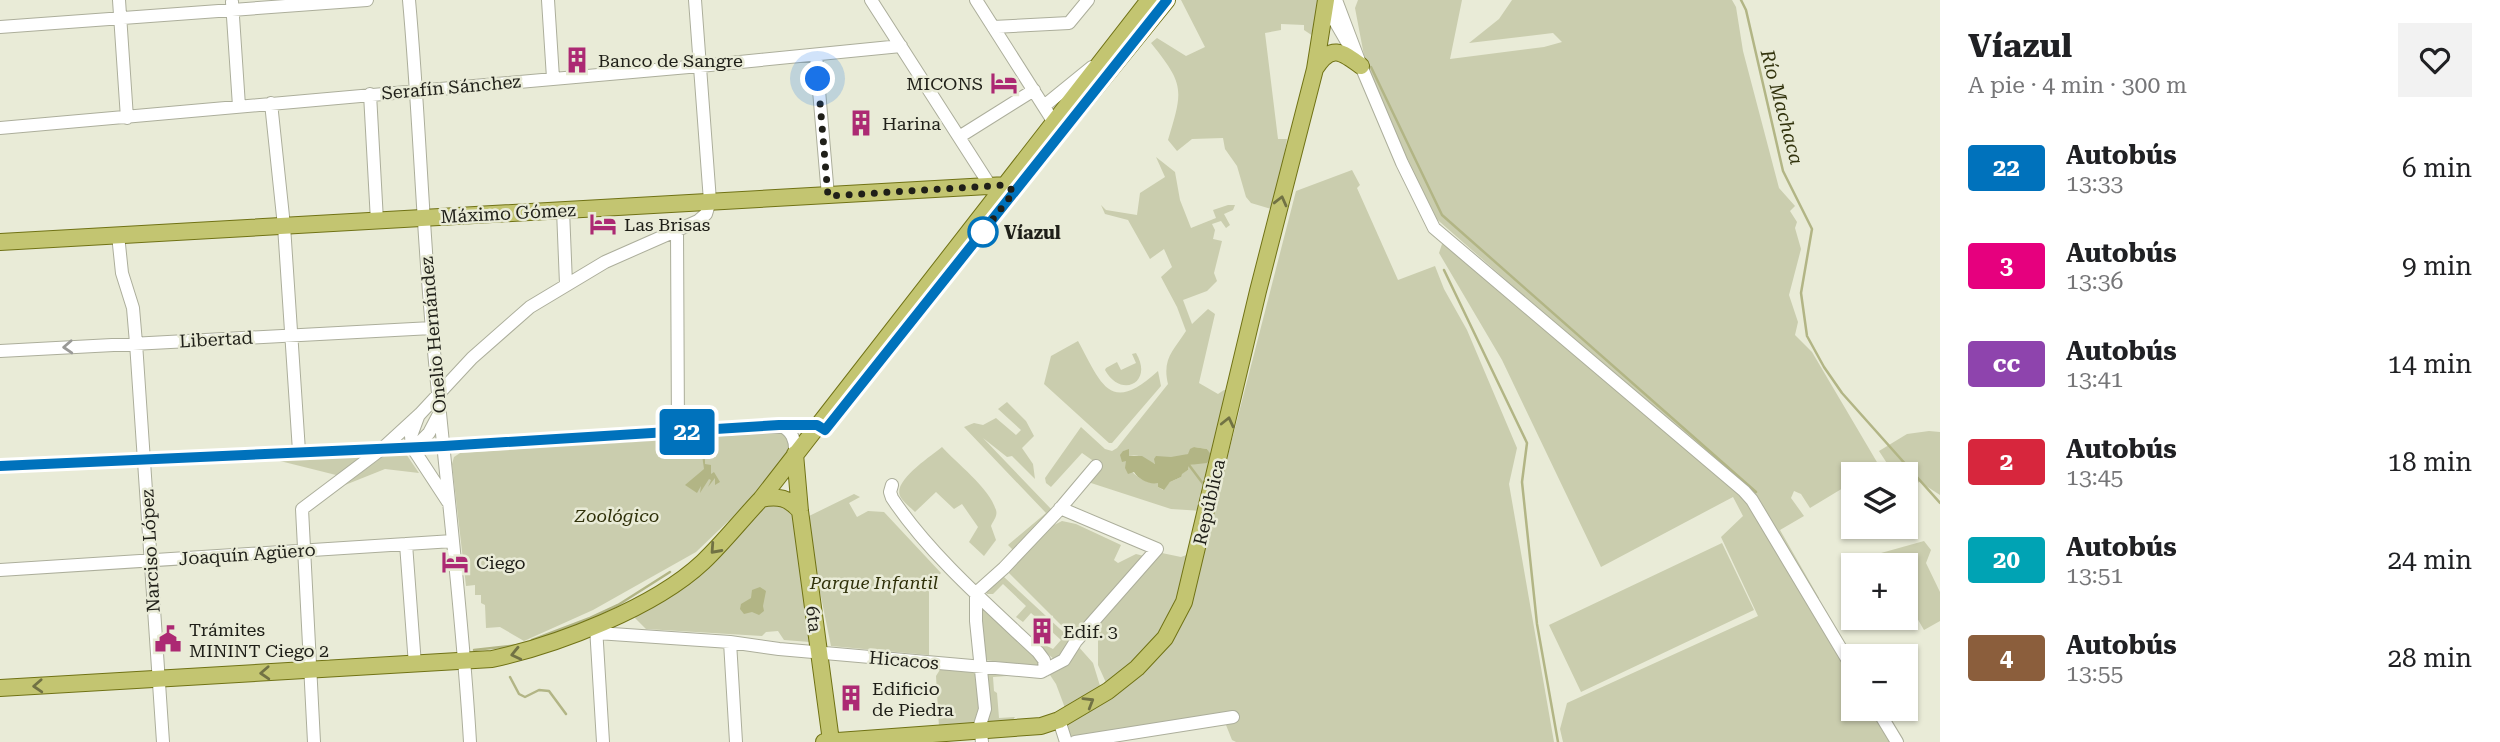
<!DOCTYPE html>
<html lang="es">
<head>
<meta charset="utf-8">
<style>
	:root { --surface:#fff; --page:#f2f2f2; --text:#202124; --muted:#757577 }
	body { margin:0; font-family:"Roboto Serif",serif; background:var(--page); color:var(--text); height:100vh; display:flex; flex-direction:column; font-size:26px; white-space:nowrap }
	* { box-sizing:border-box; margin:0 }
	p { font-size:23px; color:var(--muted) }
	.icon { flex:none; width:38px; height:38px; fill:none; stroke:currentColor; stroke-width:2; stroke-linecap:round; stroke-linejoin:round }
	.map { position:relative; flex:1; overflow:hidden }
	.details { display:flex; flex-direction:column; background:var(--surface); width:560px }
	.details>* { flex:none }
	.badge { padding:0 14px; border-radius:5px; font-size:24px; line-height:46px }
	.controls { position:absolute; left:1841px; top:462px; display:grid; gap:14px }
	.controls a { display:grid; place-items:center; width:77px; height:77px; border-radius:0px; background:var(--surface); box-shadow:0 2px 5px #0004; font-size:35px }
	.you { position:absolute; width:35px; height:35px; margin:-18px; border:5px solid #fff; border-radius:50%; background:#1a73e8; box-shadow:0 0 0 10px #1a73e833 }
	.map>.badge { position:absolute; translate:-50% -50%; box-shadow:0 0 0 4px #fff }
	.round { display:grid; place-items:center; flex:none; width:74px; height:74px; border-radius:0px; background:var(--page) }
	.head { display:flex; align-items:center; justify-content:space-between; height:119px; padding:0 28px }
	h1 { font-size:33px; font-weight:700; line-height:52px }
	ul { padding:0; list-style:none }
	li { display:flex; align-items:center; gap:21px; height:98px; padding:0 28px }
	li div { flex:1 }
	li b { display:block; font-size:26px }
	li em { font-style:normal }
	li .badge { min-width:77px; font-weight:700; text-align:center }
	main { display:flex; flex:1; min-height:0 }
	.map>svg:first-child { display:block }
	.green { fill:#cacdae; fill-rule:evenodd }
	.water { fill:#b2b585 }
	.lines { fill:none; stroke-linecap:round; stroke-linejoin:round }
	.stream { stroke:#b2b585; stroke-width:2.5 }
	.minor-casing { stroke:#acae9b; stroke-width:14 }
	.major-casing { stroke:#707215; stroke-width:18 }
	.minor { stroke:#fff; stroke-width:12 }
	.major { stroke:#c3c571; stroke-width:16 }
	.oneway { stroke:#717244 }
	.oneway2 { stroke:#9a9a97 }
	.line-casing { stroke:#fff; stroke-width:16 }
	.line { stroke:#0072bc; stroke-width:10 }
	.walk { stroke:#1f1f18; stroke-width:7; stroke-dasharray:0 12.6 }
	.stop-dot { fill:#fff; stroke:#0072bc; stroke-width:3.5 }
	.labels { text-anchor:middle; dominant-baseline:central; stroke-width:5; stroke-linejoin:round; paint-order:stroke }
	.poi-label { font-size:18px; fill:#1f1f18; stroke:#e9ebd7; text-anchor:start }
	.street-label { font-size:18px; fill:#1f1f18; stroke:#e9ebd7 }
	.stop-label { font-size:18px; font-weight:bold; fill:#1f1f18; stroke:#e9ebd7; text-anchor:start }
	.park-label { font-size:18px; font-style:italic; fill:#2f3009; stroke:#e9ebd7 }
	.water-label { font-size:19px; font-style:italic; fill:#32330d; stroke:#e9ebd7 }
</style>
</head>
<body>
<main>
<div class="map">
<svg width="1940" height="742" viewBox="0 0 1940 742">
	<rect width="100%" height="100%" fill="#e9ebd7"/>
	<!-- green -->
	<path class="green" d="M1181,0H1317L1318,12L1316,38L1304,30V25L1281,24V30L1265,33L1278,139H1287L1275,210L1251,203L1246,197L1237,166L1225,149L1223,138L1192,139L1177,151L1168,140C1183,90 1185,85 1151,43L1157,38L1186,56L1205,47Z
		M1358,0H1462L1450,59L1544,47L1562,42L1553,33L1469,43L1499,19L1512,0H1732L1736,7L1743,51L1779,188L1795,206L1790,211L1797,222L1795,228L1801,249L1789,295L1798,322L1795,335L1812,352L1884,474H1853V482L1810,508L1801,494L1794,491L1791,498L1804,516L1780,530L1819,598L1817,599L1745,490L1432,215L1366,66L1355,8Z
		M1156,157L1175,172L1180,200L1191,228L1216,218L1213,210L1228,205H1235L1233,210L1224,214L1230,225L1226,228L1221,221L1212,224L1215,230L1213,239L1222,241L1214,273L1217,281L1207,291L1183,300L1192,324L1208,309L1215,314L1199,383L1218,394L1224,390L1232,391L1203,511L1171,509L1091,483H1084L1093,464L1092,460L1082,453L1051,487L1046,483L1045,478L1081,427L1105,449L1112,451L1117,448L1168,384C1162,359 1173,351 1186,331L1177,307L1161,277L1172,267L1164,249L1150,259L1128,220L1105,214L1101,205L1106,210L1137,215L1140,193L1165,177ZM1194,447L1207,449L1211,456L1208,461L1189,465L1188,470L1181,474V477L1170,482L1163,490L1158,487L1159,482C1145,485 1135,475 1126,466L1127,461H1122L1123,451L1129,450V456C1143,453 1146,463 1157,464L1189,454Z
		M1352,170L1360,185L1357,188L1398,280L1435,266L1444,289L1467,330L1517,448L1509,484L1554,742H1236L1232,740L1224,720L1229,712L1072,737L1068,734L1067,723L1181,625L1187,614L1296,191Z
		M1443,241L1752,500L1853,672V709H1876L1896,742H1563L1560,729L1567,703L1758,616L1721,537L1743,516L1733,497L1601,567L1502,360L1439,253Z
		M1078,341C1102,385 1110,415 1158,371L1161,386L1112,443H1109L1044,384L1051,356Z
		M1136,353C1154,383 1121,399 1105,370L1106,368L1117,362L1121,370L1136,363L1132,354Z
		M1007,402L1026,421L1034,436L1022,448L1033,464L1035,479L1012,456L1007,457L983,438L1052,510L1013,550L1008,545L1046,513L964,427L974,423L983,425L996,418L1016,435L1021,430L998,409Z
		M783,431L793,445L764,487L696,552L593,610L524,641L500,627L486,628L485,605L481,603V595H475V585L466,586L452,464L454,457L460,453Z
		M1929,431L1940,432V495L1920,482L1909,485L1906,483V474H1894L1879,451L1907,434Z
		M942,447C956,463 989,487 996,510C998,516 993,521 991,526L996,540L984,556L969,542L978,527L962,504L954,509L936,492L915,512C910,507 903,502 900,496C893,481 931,456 942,447Z
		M390,451H404L419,473L385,469L345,485Z
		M368,452L340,476L268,458Z
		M854,494L860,497L849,503L857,517L868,511L884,512L941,573L929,585V655L831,646L805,518Z
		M772,502L788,509L794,515L810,642L784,640L778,631L766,632L762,636L646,629L635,618L637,613L686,586L706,568L766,503Z
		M1062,521L1076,524L1121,545L1114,560L1118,563L1136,554L1144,556L1073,637L1007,571L1050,527Z
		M1924,541L1931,550L1926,563L1940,592V621L1924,630L1906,599V565H1886L1880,556L1881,553Z
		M1722,543L1754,610L1581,692L1549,625Z
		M1157,552L1181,557L1192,553C1187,569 1183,586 1176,601C1161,636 1135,662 1108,687L1098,665V623Z
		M1000,577H1004L1073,641V645L1055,660L1041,648L1039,642L1053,649L1061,640L1031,613L1023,622L1016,617L1026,606L1003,584L993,594H987L986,591Z
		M981,605L1038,656L1039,664L1035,666L984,660L982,656Z
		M1077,645L1093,663L1101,689L1065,708L1056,684L1048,672Z
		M941,668L975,671L980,686L978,724L939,727L936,676Z
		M988,672L1007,676L993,677L994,691L997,693L999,718L1015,717L1013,720L985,724Z"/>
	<!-- water -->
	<path class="water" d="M705,443L709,447L705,457V464L711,465V474L714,472L720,482L715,485V478L708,487L711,480L709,479L700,493L701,486L697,493L685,485L704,469L702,455Z
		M1194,447L1207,449L1212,456L1207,463L1189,465L1188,470L1182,474L1181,477L1170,482L1164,490L1158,487V483C1150,485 1139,480 1134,472L1128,474L1125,468L1126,461L1122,462L1120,455L1123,451L1129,449V456H1142L1155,464L1154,459L1156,456L1171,457L1188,454L1190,449Z
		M760,587L766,591L763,606L764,611L759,615L752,612L744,614L740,609L741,604L751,598L752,590Z"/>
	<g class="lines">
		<!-- stream -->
		<path class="stream" d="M1741,0L1746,10L1783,171L1812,229L1801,293L1807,336L1824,367L1842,393L1940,503
			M1371,67L1442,215L1756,492
			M1444,270L1527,443L1522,482L1537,624L1558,742
			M1189,465L1204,485
			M532,640L590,618L618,605L670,572
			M474,650L519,645
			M510,677L519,694L525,697L539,690L549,691L566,714"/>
		<!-- minor casing -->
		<g class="minor-casing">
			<path id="minor" d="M119,0L127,118
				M409,0C419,110 422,219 432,329C444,467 462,604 470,742
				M548,0L553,78
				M871,0L991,187
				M976,0L1060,132
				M1336,0L1361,66L1402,163L1434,228L1744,491L1752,500L1853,669
				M232,2L239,106
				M1325,4L1347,42
				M0,27L367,0
				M993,27L1069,23L1088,0
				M816,55L828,196
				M370,94L377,221
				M271,103L284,226L299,451
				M1044,106L1092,67
				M0,128L700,66L901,46
				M959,137L1034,90
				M563,210L566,284
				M677,230L678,432
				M118,235L122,273L133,308L136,343L163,742
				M0,351L432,328
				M418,417L411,436L412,447L448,502
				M779,425C792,430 796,440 795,454
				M415,447L429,433L439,414
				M0,466L444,446L817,424
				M892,485L890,492L892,498C929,554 989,606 1038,652L1044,660L1045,670
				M406,544L415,665
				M0,570L453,541
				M596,627L603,742
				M597,633L730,642L779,649L1041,672L1064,660L1076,641L1157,549L1060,508
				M730,642L736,742
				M1877,709L1897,742
				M1059,720L1066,742
				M314,742L302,509L383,448L420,414L472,358L530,307L605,262L698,221L706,214L710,201L695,0
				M982,742L980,725L985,709L976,621V593L1004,568L1058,511L1096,466
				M1075,742L1233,717"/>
		</g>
		<!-- major casing -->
		<g class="major-casing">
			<path id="major" d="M1315,69C1331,44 1341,51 1361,66
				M1067,123L1167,0
				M0,242L1006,185L1010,188
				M795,454L800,511L831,741
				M761,499C778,495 789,498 800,511
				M0,688L492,659C557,645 654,608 703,562C724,542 742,519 761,499L1149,0
				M824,742L1041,726L1059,720L1108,691L1137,668L1165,638L1184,602L1258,291L1315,69L1326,0"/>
		</g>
		<!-- minor -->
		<use href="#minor" class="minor"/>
		<!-- major -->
		<use href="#major" class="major"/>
	</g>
	<!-- one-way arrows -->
	<defs><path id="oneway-chevron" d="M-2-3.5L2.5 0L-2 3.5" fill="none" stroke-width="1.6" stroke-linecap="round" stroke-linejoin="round" transform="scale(1.75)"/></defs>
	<g class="oneway">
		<use href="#oneway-chevron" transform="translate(1281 201) rotate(-76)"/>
		<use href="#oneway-chevron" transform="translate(1228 422) rotate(-77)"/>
		<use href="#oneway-chevron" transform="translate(715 549) rotate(132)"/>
		<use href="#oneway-chevron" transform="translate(516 654) rotate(167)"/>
		<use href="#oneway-chevron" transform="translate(265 673) rotate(177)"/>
		<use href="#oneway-chevron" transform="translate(38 686) rotate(177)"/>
		<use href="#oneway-chevron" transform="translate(1089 702) rotate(-31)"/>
	</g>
	<use class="oneway2" href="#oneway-chevron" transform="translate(68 347) rotate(177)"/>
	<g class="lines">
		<!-- line casing -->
		<g class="line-casing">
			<path id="line" d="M0,466L444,446L779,425H817L825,430L1167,0"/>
		</g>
		<!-- line -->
		<use href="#line" class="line"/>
		<!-- walk -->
		<path class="walk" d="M818,79L828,196L1006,185L1014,192L983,232"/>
	</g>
	<!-- icons -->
	<defs>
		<g id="building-bare" transform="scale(2.1)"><path d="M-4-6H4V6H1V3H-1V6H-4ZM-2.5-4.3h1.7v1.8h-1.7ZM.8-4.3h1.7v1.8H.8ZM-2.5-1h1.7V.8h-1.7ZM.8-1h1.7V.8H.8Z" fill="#ac2973" stroke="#e9ebd7" stroke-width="2.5" paint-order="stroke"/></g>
		<g id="hotel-bare" transform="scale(2.1)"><path d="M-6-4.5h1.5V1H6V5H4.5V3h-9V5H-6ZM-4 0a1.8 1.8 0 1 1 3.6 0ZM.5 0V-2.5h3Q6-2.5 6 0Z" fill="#ac2973" stroke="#e9ebd7" stroke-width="2.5" paint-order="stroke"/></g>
		<g id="civic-bare" transform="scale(2.1)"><path d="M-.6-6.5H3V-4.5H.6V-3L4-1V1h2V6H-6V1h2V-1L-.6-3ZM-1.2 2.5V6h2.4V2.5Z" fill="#ac2973" stroke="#e9ebd7" stroke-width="2.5" paint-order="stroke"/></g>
	</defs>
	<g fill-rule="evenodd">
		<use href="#building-bare" x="577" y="60"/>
		<use href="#hotel-bare" x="1004" y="83"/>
		<use href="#building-bare" x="861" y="123"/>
		<use href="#hotel-bare" x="603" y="224"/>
		<use href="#hotel-bare" x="455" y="562"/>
		<use href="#building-bare" x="1042" y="631"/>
		<use href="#civic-bare" x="168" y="639"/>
		<use href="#building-bare" x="851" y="698"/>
	</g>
	<!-- markers -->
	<circle class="stop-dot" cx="983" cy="232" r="14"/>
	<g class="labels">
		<!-- poi labels -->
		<g class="poi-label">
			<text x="598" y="60">Banco de Sangre</text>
			<text x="983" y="83" text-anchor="end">MICONS</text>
			<text x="882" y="123">Harina</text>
			<text x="624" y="224">Las Brisas</text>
			<text x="476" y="562">Ciego</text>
			<text x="189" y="629">Trámites<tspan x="189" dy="21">MININT Ciego 2</tspan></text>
			<text x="1063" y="631">Edif. 3</text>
			<text x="872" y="688">Edificio<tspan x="872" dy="21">de Piedra</tspan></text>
		</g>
		<!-- street labels -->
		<g class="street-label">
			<text transform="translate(451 87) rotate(-5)">Serafín Sánchez</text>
			<text transform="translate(508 213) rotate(-3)">Máximo Gómez</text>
			<text transform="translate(433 335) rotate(-95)">Onelio Hernández</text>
			<text transform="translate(216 339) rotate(-3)">Libertad</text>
			<text transform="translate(1209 502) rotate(-77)">República</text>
			<text transform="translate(150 551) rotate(-93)">Narciso López</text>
			<text transform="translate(247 554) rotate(-4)">Joaquín Agüero</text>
			<text transform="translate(814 619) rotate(83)">6ta</text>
			<text transform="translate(904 660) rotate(5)">Hicacos</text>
		</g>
		<!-- stop labels -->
		<g class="stop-label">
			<text x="1004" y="232">Víazul</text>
		</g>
		<!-- park labels -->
		<g class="park-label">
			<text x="617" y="515">Zoológico</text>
			<text x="874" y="582">Parque Infantil</text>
		</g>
		<!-- water labels -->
		<g class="water-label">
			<text transform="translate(1782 107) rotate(75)">Río Machaca</text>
		</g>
	</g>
</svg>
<div class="controls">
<a><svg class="icon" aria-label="layers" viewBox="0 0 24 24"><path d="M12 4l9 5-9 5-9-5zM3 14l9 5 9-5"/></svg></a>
<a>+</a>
<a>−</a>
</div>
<div class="you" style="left:818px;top:79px"></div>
<b class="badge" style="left:687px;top:432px;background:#0072bc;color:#fff">22</b>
</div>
<section class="details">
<div class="head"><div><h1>Víazul</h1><p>A pie · 4 min · 300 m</p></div><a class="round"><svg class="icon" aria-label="heart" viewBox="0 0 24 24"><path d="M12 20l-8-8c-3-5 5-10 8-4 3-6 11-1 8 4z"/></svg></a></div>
<ul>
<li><span class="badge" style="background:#0072bc;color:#fff">22</span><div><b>Autobús</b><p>13:33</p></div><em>6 min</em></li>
<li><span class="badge" style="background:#e6007e;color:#fff">3</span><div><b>Autobús</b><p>13:36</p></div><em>9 min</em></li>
<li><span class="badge" style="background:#8e44ad;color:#fff">cc</span><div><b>Autobús</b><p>13:41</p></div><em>14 min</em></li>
<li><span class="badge" style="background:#d7263d;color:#fff">2</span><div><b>Autobús</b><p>13:45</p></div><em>18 min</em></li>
<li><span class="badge" style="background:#00a3b4;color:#fff">20</span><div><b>Autobús</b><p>13:51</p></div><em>24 min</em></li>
<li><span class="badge" style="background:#8b5e3c;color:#fff">4</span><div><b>Autobús</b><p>13:55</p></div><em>28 min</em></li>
</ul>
</section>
</main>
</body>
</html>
